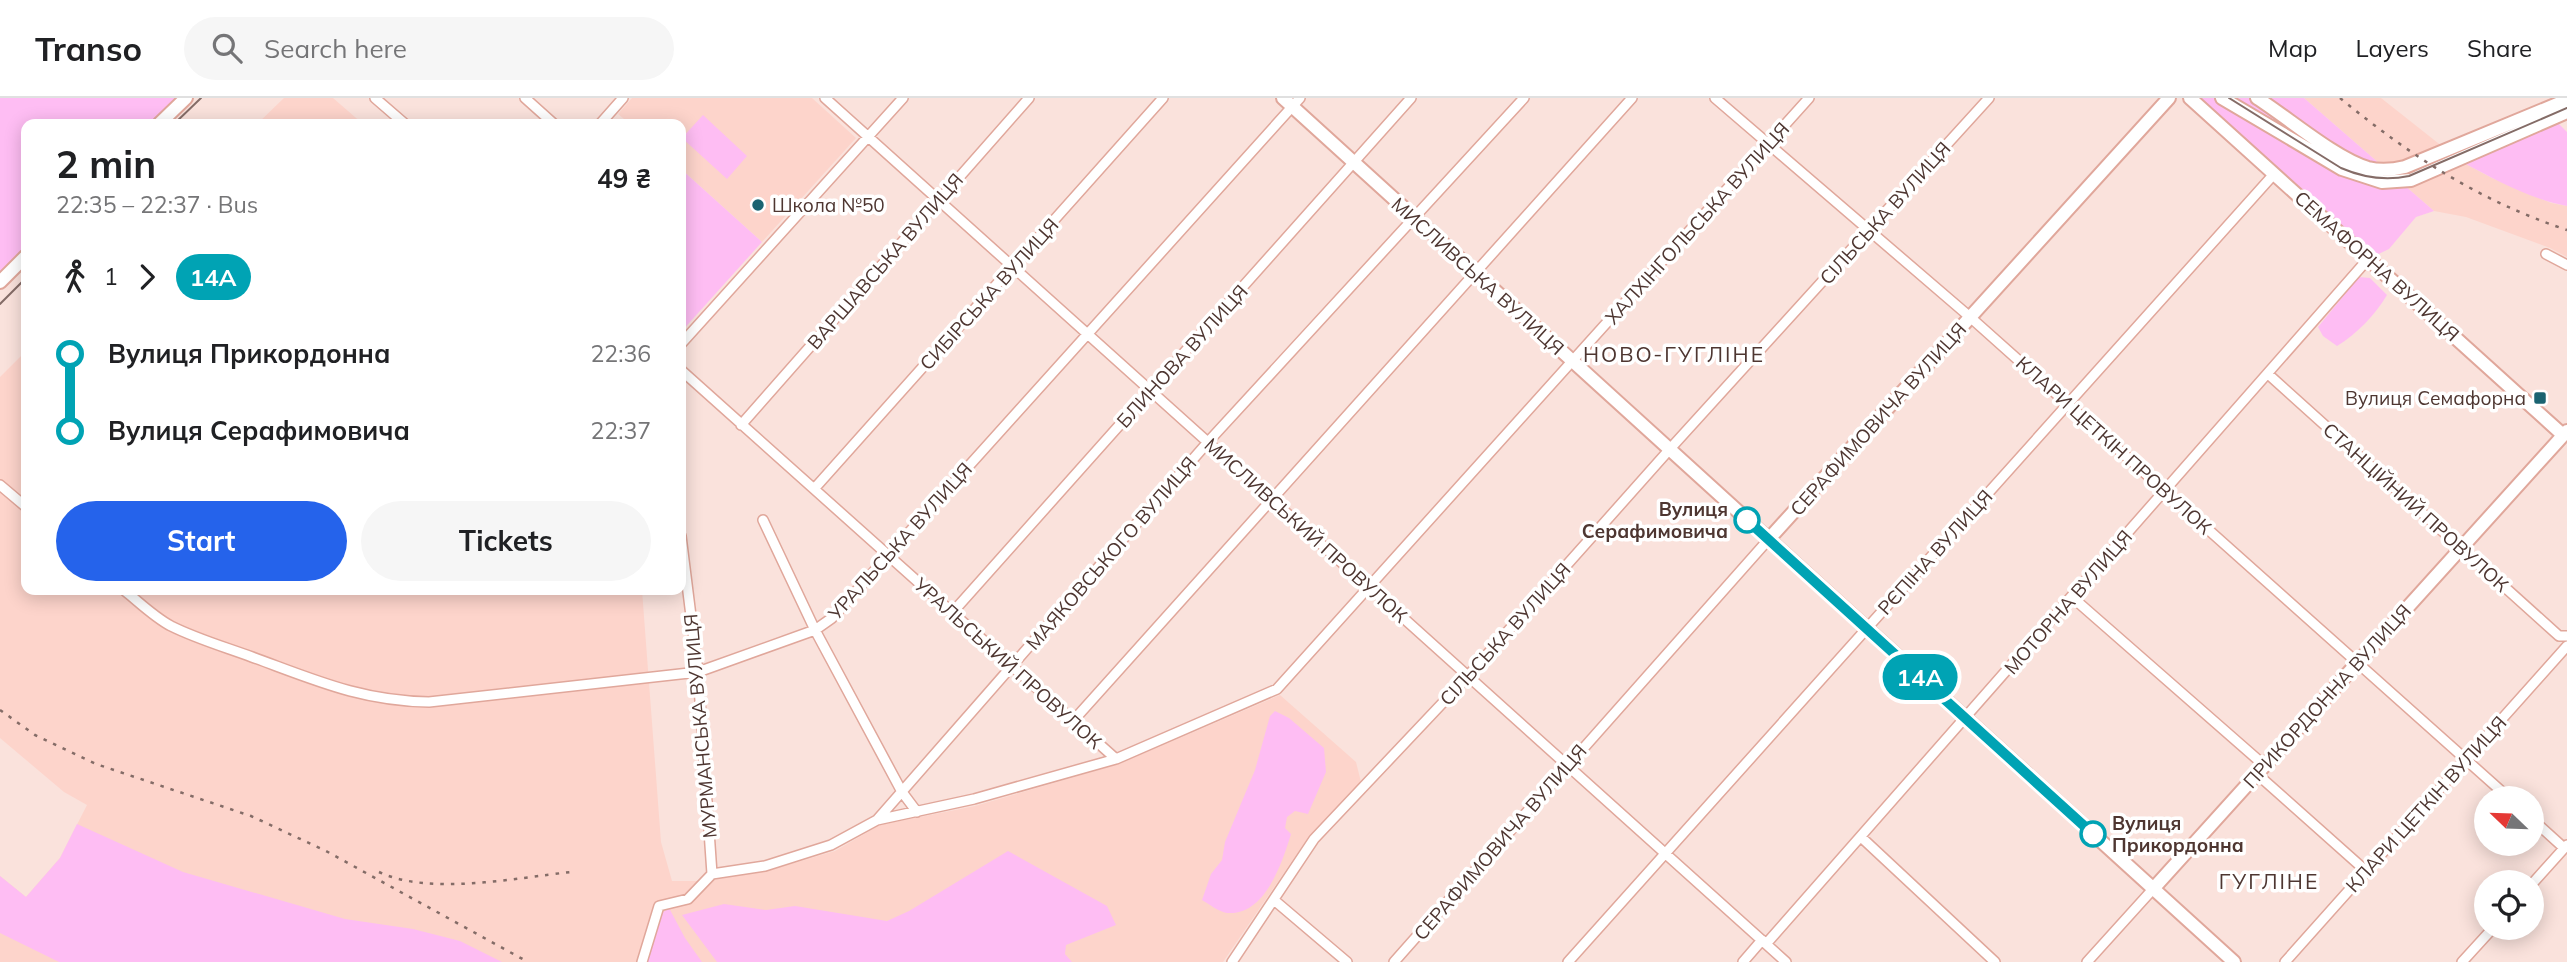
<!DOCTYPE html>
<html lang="en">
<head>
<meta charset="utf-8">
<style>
	:root { --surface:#fff; --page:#f6f6f6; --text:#202124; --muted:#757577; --line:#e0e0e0; --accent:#2563eb }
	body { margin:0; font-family:Mulish,sans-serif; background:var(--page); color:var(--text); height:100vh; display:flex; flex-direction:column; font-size:26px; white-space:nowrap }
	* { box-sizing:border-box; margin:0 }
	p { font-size:23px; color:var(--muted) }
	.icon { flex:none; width:38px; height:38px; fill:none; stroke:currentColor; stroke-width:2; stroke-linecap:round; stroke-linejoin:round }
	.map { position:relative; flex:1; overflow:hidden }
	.drawer { position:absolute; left:21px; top:21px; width:665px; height:476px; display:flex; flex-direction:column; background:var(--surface); border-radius:14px; box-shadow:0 4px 18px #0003 }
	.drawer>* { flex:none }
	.badge { padding:0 14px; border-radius:23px; font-size:24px; line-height:46px }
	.needle { width:46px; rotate:293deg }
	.buttons { position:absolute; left:2474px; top:688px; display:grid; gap:14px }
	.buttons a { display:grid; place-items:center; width:70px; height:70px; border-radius:50%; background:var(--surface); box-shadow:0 4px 18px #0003; font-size:35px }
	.map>.badge { position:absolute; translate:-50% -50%; box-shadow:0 0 0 4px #fff }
	.legs { display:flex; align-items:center; gap:10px; height:77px; padding:0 35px; font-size:23px }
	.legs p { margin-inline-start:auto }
	.head { display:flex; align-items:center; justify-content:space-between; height:119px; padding:0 35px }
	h1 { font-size:38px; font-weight:700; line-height:52px }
	.button { display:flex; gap:14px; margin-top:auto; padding:14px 35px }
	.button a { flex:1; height:80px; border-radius:42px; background:var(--accent); color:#fff; font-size:28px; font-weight:700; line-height:80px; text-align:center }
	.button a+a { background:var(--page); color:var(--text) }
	ul { padding:0 35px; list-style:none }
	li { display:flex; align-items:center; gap:24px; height:77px; font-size:26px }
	li i { display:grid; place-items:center; width:10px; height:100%; margin:0 9px; background:currentColor }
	li i::after { content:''; width:18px; height:18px; margin:-9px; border:5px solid; border-radius:50%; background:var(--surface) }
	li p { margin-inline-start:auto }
	li:first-child i { background:linear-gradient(#0000 50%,currentColor 0) }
	li:last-child i { background:linear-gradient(currentColor 50%,#0000 0) }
	header { display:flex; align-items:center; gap:42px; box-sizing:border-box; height:98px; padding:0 35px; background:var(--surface); border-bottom:2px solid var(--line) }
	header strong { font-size:33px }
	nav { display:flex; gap:38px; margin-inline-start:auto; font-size:24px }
	.search { width:490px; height:63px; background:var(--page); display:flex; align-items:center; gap:18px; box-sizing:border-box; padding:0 24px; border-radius:38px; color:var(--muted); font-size:26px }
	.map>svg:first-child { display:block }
	.built { fill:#fdd4cb }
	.green { fill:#febdf3 }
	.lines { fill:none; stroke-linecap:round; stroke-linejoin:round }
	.street-casing { stroke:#e0a79b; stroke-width:12 }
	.secondary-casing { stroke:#e0a79b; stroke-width:16 }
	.street { stroke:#fff; stroke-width:9 }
	.secondary { stroke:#fff; stroke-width:12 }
	.tram { stroke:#846c67; stroke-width:2 }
	.rail { stroke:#846c67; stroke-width:2.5; stroke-dasharray:3.5 7; stroke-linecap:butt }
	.line-1-casing { stroke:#fff; stroke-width:16 }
	.line-1 { stroke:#00a3b4; stroke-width:10 }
	.poi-dot { fill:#1a6371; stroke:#fff; stroke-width:2.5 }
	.stop-1-dot { fill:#fff; stroke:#00a3b4; stroke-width:3.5 }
	.labels { text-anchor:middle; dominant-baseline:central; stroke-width:7; stroke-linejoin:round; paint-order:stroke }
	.poi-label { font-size:19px; fill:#4e3631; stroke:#fff; text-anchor:start }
	.street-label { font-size:19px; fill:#4e3631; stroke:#fff }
	.stop-label { font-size:19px; font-weight:bold; fill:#4e3631; stroke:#fff; text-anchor:end }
	.neighbourhood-label { font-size:21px; letter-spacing:2px; fill:#4e3631; stroke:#fff }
</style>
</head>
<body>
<header>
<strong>Transo</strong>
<div class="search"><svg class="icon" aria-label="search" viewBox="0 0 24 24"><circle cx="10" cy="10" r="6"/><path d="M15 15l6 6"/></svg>Search here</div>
<nav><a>Map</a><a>Layers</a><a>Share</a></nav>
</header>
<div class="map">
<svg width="2567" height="864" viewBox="0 0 2567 864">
	<rect width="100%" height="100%" fill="#fae2dc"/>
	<!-- built -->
	<path class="built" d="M284,0H333L363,26H257Z
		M632,0H812L856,40L762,144L681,71V26H630L618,16Z
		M2304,0H2381L2462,64L2492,80L2551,105L2567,108V159L2550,150L2466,119L2434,113Z
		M26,253V492H642L661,744L672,783H706L767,773L835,753L880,727L975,708L1119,666L1280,597L1356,664L1361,684L1309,738L1223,864H0V778L26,799L60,760L87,707L64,694L0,640V279Z"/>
	<!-- green -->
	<path class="green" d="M0,0H175L149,26H26V148L0,174Z
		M2188,0H2304L2434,113L2416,119L2389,151L2368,161Z
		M703,17L747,58L727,81L682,40Z
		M2556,23L2567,34V108C2530,101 2494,81 2462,64Z
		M681,71L762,144L681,234Z
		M2359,179L2370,180L2387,197C2375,217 2357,236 2337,248L2323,238L2318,229Z
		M1275,613L1289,620L1324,650L1326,674L1308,716L1295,713L1287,719L1285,730L1291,736C1282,765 1265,818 1227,815C1219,814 1209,806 1202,802L1211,776L1222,762L1225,744L1255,672L1270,618Z
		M77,726L183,774L345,821L413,831L460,843L502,864H59L0,835V778L26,799L60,760Z
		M1008,753L1107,808L1116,827L1066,847L1065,856L1072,864H717L682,817L724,806L766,812L795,808L887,823L909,813Z
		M669,810L685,840L702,864H646L662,815Z"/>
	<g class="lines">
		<!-- street casing -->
		<g class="street-casing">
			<path id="street" d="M375,0L405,26
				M525,0L554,26
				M825,0L1786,864
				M1715,0L1970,219L2509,700
				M600,26L623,0
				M2546,156L2567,167
				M681,246L903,0
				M681,272L1116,661
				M2268,276L2559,538H2567
				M741,327L1029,0
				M0,387L26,409
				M814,391L1163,0
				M763,422L815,532L902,694L917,714
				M681,438L698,574L712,776
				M124,492C139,504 154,519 171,528C197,541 225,549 252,559C315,582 361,603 429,604L698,574L815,532L832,520L1300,0
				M2072,499L2265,668
				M952,515L1411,0
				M1073,623L1632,0
				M2257,676L2366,773
				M2532,721L2564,750
				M877,722L974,701L1116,661L1277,591L1809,0
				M1861,739L1995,864
				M712,776L765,768L831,747L877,722L1208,344L1524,0
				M2532,786L2567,747
				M1274,802L1347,864
				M1766,846L2368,161
				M642,864L659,808L688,801L712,776
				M1232,864L1314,741L1468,578L1669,352L1989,0
				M1394,864L1768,442
				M1568,864L2274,76
				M1743,864L1762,842
				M2087,864L2153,791
				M2285,864L2567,548
				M2462,864L2493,830"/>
		</g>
		<!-- secondary casing -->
		<g class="secondary-casing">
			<path id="secondary" d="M1283,0L2234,864
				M2190,0L2563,337
				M2222,0L2342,71L2382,84L2411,82L2567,14
				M2257,0C2287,19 2336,61 2368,70C2380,73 2393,72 2405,69L2567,2
				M159,26L186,0
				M0,184L26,158
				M1768,442L2169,0
				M2153,791L2567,333"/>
		</g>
		<!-- street -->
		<use href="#street" class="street"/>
		<!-- secondary -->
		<use href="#secondary" class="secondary"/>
		<!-- tram -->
		<path class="tram" d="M2229,0L2341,70C2364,80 2385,83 2409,78L2567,10
			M174,26L201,0
			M0,206L26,180"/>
		<!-- rail -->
		<path class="rail" d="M2340,0C2412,59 2478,102 2567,132
			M0,612L35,637L96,666L251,718L326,753L528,864
			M379,774C430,798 515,780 571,774"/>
	</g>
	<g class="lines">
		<!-- line-1 casing -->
		<g class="line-1-casing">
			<path id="line-1" d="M1747,422L2093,736"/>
		</g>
		<!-- line-1 -->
		<use href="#line-1" class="line-1"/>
	</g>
	<!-- markers -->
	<g class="poi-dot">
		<circle cx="758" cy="107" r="7"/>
		<rect x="2533" y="293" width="14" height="14" rx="3.5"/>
	</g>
	<g class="stop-1-dot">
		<circle cx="1747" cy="422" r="12"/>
		<circle cx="2093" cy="736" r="12"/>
	</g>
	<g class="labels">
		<!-- poi labels -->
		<g class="poi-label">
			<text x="772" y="107">Школа №50</text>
			<text x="2526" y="300" text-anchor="end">Вулиця Семафорна</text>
		</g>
		<!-- street labels -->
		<g class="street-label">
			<text transform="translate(1885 115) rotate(-48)">СІЛЬСЬКА ВУЛИЦЯ</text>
			<text transform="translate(1697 125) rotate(-48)">ХАЛХІНГОЛЬСЬКА ВУЛИЦЯ</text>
			<text transform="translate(885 163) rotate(-49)">ВАРШАВСЬКА ВУЛИЦЯ</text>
			<text transform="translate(2377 168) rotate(42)">СЕМАФОРНА ВУЛИЦЯ</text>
			<text transform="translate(1478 178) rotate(42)">МИСЛИВСЬКА ВУЛИЦЯ</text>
			<text transform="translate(989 196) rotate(-48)">СИБІРСЬКА ВУЛИЦЯ</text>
			<text transform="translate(1182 258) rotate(-48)">БЛИНОВА ВУЛИЦЯ</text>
			<text transform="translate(1878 321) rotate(-48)">СЕРАФИМОВИЧА ВУЛИЦЯ</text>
			<text transform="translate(2114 347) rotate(42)">КЛАРИ ЦЕТКІН ПРОВУЛОК</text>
			<text transform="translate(2416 409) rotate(42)">СТАНЦІЙНИЙ ПРОВУЛОК</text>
			<text transform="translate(1306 432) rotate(42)">МИСЛИВСЬКИЙ ПРОВУЛОК</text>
			<text transform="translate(900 443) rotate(-48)">УРАЛЬСЬКА ВУЛИЦЯ</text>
			<text transform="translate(1935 454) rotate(-48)">РЄПІНА ВУЛИЦЯ</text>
			<text transform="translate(1111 455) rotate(-49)">МАЯКОВСЬКОГО ВУЛИЦЯ</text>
			<text transform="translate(2068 504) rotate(-49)">МОТОРНА ВУЛИЦЯ</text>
			<text transform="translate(1505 536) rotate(-48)">СІЛЬСЬКА ВУЛИЦЯ</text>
			<text transform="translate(1008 565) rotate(42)">УРАЛЬСЬКИЙ ПРОВУЛОК</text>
			<text transform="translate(2327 598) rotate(-48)">ПРИКОРДОННА ВУЛИЦЯ</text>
			<text transform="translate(700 628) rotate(-95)">МУРМАНСЬКА ВУЛИЦЯ</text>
			<text transform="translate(2426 706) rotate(-48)">КЛАРИ ЦЕТКІН ВУЛИЦЯ</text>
			<text transform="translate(1500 744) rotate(-49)">СЕРАФИМОВИЧА ВУЛИЦЯ</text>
		</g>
		<!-- stop labels -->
		<g class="stop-label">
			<text x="1728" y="411">Вулиця<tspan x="1728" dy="22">Серафимовича</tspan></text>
			<text x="2112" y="725" text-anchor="start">Вулиця<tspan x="2112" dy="22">Прикордонна</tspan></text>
		</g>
		<!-- neighbourhood labels -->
		<g class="neighbourhood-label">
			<text x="1674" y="256">НОВО-ГУГЛІНЕ</text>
			<text x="2269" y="783">ГУГЛІНЕ</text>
		</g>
	</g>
</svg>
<div class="buttons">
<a><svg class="needle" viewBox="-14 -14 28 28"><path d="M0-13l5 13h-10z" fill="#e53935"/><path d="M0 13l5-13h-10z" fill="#757577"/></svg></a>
<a><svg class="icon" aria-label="locate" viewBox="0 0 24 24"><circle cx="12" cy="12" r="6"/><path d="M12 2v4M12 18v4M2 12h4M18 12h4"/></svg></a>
</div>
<b class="badge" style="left:1920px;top:579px;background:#00a3b4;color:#fff">14А</b>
<section class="drawer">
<div class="head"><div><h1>2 min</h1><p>22:35 – 22:37 · Bus</p></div><b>49 ₴</b></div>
<div class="legs"><svg class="icon" aria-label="walk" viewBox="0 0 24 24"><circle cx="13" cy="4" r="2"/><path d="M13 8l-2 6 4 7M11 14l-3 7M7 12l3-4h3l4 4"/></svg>1<svg class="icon" aria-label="forward" viewBox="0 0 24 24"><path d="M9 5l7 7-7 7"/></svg><b class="badge" style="background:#00a3b4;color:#fff">14А</b></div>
<ul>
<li><i style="color:#00a3b4"></i><b>Вулиця Прикордонна</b><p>22:36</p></li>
<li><i style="color:#00a3b4"></i><b>Вулиця Серафимовича</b><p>22:37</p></li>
</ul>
<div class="button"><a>Start</a><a>Tickets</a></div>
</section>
</div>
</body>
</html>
